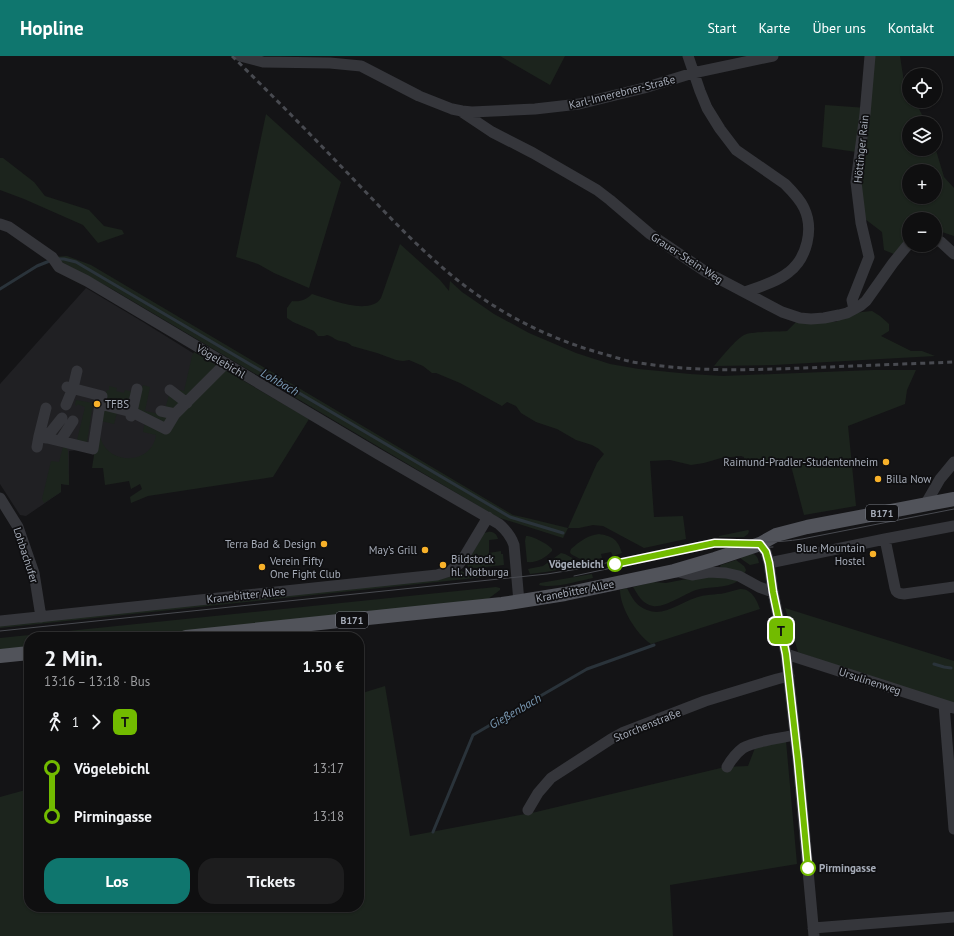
<!DOCTYPE html>
<html lang="de">
<head>
<meta charset="utf-8">
<style>
	:root { --surface:#0f0f10; --page:#1d1d1e; --text:#f1f3f6; --muted:#9b9c9f; --line:#2f2f30; --accent:#0f766e }
	body { margin:0; font-family:"PT Sans",sans-serif; background:var(--page); color:var(--text); height:100vh; display:flex; flex-direction:column; font-size:15px; white-space:nowrap }
	* { box-sizing:border-box; margin:0 }
	p { font-size:13px; color:var(--muted) }
	.icon { flex:none; width:22px; height:22px; fill:none; stroke:currentColor; stroke-width:2; stroke-linecap:round; stroke-linejoin:round }
	.map { position:relative; flex:1; overflow:hidden }
	.drawer { position:absolute; left:24px; top:576px; width:340px; height:280px; display:flex; flex-direction:column; background:var(--surface); border-radius:16px; box-shadow:0 1px 3px #0004,0 0 0 1px var(--line) }
	.drawer>* { flex:none }
	.badge { padding:0 8px; border-radius:6px; font-size:14px; line-height:26px }
	.tools { position:absolute; left:902px; top:12px; display:grid; gap:8px }
	.tools a { display:grid; place-items:center; width:40px; height:40px; border-radius:50%; background:var(--surface); box-shadow:0 1px 3px #0004,0 0 0 1px var(--line); font-size:20px }
	.map>.badge { position:absolute; translate:-50% -50%; box-shadow:0 0 0 2px #fff }
	.legs { display:flex; align-items:center; gap:6px; height:44px; padding:0 20px; font-size:13px }
	.legs p { margin-inline-start:auto }
	.summary { display:flex; align-items:center; justify-content:space-between; height:68px; padding:0 20px }
	h1 { font-size:22px; font-weight:800; line-height:30px }
	.button { display:flex; gap:8px; margin-top:auto; padding:8px 20px }
	.button a { flex:1; height:46px; border-radius:16px; background:var(--accent); color:#fff; font-size:16px; font-weight:800; line-height:46px; text-align:center }
	.button a+a { background:var(--page); color:var(--text) }
	ul { padding:0 20px; list-style:none }
	li { display:flex; align-items:center; gap:14px; height:48px; font-size:15px }
	li i { display:grid; place-items:center; width:6px; height:100%; margin:0 5px; background:currentColor }
	li i::after { content:''; width:10px; height:10px; margin:-5px; border:3px solid; border-radius:50%; background:var(--surface) }
	li p { margin-inline-start:auto }
	li:first-child i { background:linear-gradient(#0000 50%,currentColor 0) }
	li:last-child i { background:linear-gradient(currentColor 50%,#0000 0) }
	header { display:flex; align-items:center; gap:24px; box-sizing:border-box; height:56px; padding:0 20px; background:var(--accent); color:#fff }
	header strong { font-size:19px }
	nav { display:flex; gap:22px; margin-inline-start:auto; font-size:14px }
	.map>svg:first-child { display:block }
	.built { fill:#202023 }
	.green { fill:#1c241d; fill-rule:evenodd }
	.lines { fill:none; stroke-linecap:round; stroke-linejoin:round }
	.stream { stroke:#2a333a; stroke-width:3 }
	.minor { stroke:#35363b; stroke-width:11 }
	.major { stroke:#51535a; stroke-width:14 }
	.tram { stroke:#484a50; stroke-width:1 }
	.rail { stroke:#484a50; stroke-width:3; stroke-dasharray:5 4; stroke-linecap:butt }
	.line-1-casing { stroke:#fff; stroke-width:9 }
	.line-1 { stroke:#72bb00; stroke-width:6 }
	.poi-dot { fill:#f8b129; stroke:#0f0f11; stroke-width:1.5 }
	.stop-1-dot { fill:#fff; stroke:#72bb00; stroke-width:2 }
	.labels { text-anchor:middle; dominant-baseline:central; stroke-width:3.5; stroke-linejoin:round; paint-order:stroke }
	.shield { fill:#0f0f11; stroke:#787c85; stroke-width:1 }
	.shield-label { font-size:10px; font-weight:bold; fill:#a5abb7 }
	.street-label { font-size:11px; fill:#a5abb7; stroke:#0f0f11 }
	.poi-label { font-size:11px; fill:#a5abb7; stroke:#0f0f11; text-anchor:start }
	.stop-label { font-size:11px; font-weight:bold; fill:#a5abb7; stroke:#0f0f11; text-anchor:end }
	.water-label { font-size:12px; font-style:italic; fill:#7a99b3; stroke:#0f0f11 }
</style>
</head>
<body>
<header>
<strong>Hopline</strong>
<nav><a>Start</a><a>Karte</a><a>Über uns</a><a>Kontakt</a></nav>
</header>
<div class="map">
<svg width="954" height="880" viewBox="0 0 954 880">
	<rect width="100%" height="100%" fill="#141416"/>
	<!-- built -->
	<path class="built" d="M86,232L143,266L225,317L143,403L125,404L97,392L69,395V429L61,428V436L26,460L20,459L0,428V328Z"/>
	<!-- green -->
	<path class="green" d="M500,0H565L550,29Z
		M874,0H900L904,26L909,34V45H915L926,67H909V93H935V91L944,121L954,132V180L942,176L940,180L935,178V163H909V182L894,198L884,194L882,176L865,163L860,128L863,97L822,91L825,49L867,52ZM909,115H935V141H909Z
		M266,58L341,126L309,232L274,217L258,208L236,201Z
		M0,102H3L34,126L45,140L89,154L104,170L122,174L124,178L98,187L83,169L24,143L0,134Z
		M400,188L440,224L449,235L450,225L462,236L494,258L529,277L576,297L610,308L639,313L690,318L723,320L873,314H916L907,334L905,348L848,370L856,450L804,459L790,406L784,405L772,407L768,406L757,409H747L744,405V401L741,400L721,402L704,407L691,409L670,404L650,405L654,461L683,460L686,483L644,492L603,470L593,469L579,472H568L563,482L497,461L112,233L52,201L67,200L91,209L513,459L527,462L568,472L597,407L604,398L599,393L592,389L576,384L557,373L536,366L521,357L516,350L507,346L502,350L460,327L436,317H432L423,310L409,304L403,305L396,304L377,297L352,290C348,286 345,286 340,285C335,284 332,280 327,279L324,280H318L314,275L293,266L287,262V252L292,245C300,246 306,244 312,238C329,243 357,255 374,248C377,247 379,245 381,242Z
		M872,255L880,260L889,268V275L881,280L911,295H922L935,300L774,309L714,310C721,302 735,284 744,279C750,275 778,276 787,275L796,266L827,265L836,266C846,258 859,256 872,255Z
		M194,296L309,363L273,421L148,440L131,447L130,441L142,433L140,428L131,433L129,425L105,429L103,412H92L102,348L107,334H109V330L117,332L116,335L124,337L125,334L133,336L141,334L143,329L150,331L145,355L160,358L165,353L171,332L184,335L192,300ZM117,357L145,364L143,376L156,379C152,408 111,410 101,384C99,378 100,371 101,365L114,368Z
		M76,344L93,347L87,386L77,384L85,351L77,348V350L75,349Z
		M63,391H66L68,395L69,429L61,428V436L44,447L42,443L51,405L59,406Z
		M748,474L749,475L748,478L744,481H719V480Z
		M488,476C493,475 497,478 498,483L489,484V497L501,495V498H503L504,509L476,512L469,511L466,508L484,477Z
		M599,478C613,480 618,484 622,497L613,500L611,496L601,498L602,502C586,506 585,506 571,498L570,496L571,493C579,486 588,479 599,478Z
		M526,480C533,480 548,488 552,493V495C545,502 537,507 527,506L525,485Z
		M561,497L565,498L585,509L546,516L530,518L528,513L543,510Z
		M750,497C756,498 758,501 759,507L750,509L740,502Z
		M736,504L744,510L746,514L744,518L720,511L721,509Z
		M461,515L469,518L474,519L504,516L505,520L504,521H485L0,572V568L445,522L453,520Z
		M592,518L593,522C579,525 552,533 539,529L540,527Z
		M717,519L738,525C726,533 709,530 696,534C684,538 665,552 653,550C642,548 638,539 633,531L653,526L666,527L697,521Z
		M496,531L500,532V534L488,543L352,558L131,581H29V592L0,595V582Z
		M627,532C632,542 636,550 647,554C664,561 679,547 695,542C705,538 715,539 725,537C730,536 735,534 740,533C751,532 757,544 760,553L651,588C636,578 620,551 620,534Z
		M785,552L954,605V652L798,596Z
		M385,630L410,780L536,756L725,711L748,710L755,692L786,685L797,808L670,829L673,880H0V741L29,733V851H359V638Z"/>
	<g class="lines">
		<!-- stream -->
		<path class="stream" d="M58,203H64L76,206L510,461L563,477
			M0,233L37,210L52,204
			M934,608L944,611L951,612
			M433,776L473,679L587,613L654,589"/>
		<!-- minor -->
		<path class="minor" d="M240,0L263,6L330,7L361,10L419,40L452,53L462,55L472,56L535,53L579,48L644,32L693,17L773,0
			M688,0L700,35L707,52L720,73L736,94L785,128C792,135 800,143 804,152C814,173 807,202 789,216C777,226 759,231 745,236
			M462,56L492,76L533,97L597,134L610,144L650,178L706,216L782,256L800,262L811,263L824,262L839,259L847,257L860,250L866,245L893,207L906,191L909,188
			M0,168L9,171L52,201L59,211L87,225L378,398L499,468C506,474 511,480 514,489L519,546
			M935,183L941,186L954,198
			M854,253L852,244L869,201L861,167L856,126L865,58L870,0
			M67,331L102,340L100,348
			M170,334L187,347
			M66,349L73,332L77,315
			M46,352L39,380L93,393L100,348L132,356L166,373L175,358L226,307
			M161,355L175,358
			M131,360L137,333
			M46,382L62,362
			M60,385L73,365
			M37,391L39,380
			M0,442L18,471L34,517L41,561
			M925,449L940,423L954,406
			M885,483L895,532C896,537 899,538 904,538L954,531
			M760,488L766,496L769,507L773,536L786,598L798,705L814,880
			M769,507L885,483L954,470
			M674,515L692,519L709,516L726,517L739,520L759,531L773,536
			M0,565L437,519L450,515L459,508L464,501L488,461
			M786,598L954,652
			M944,649L954,773
			M727,711C731,704 736,697 743,692C754,685 782,682 795,679
			M528,754L538,737L551,722L611,683L622,677L705,645L777,623L789,620
			M813,872L954,861"/>
		<!-- major -->
		<path class="major" d="M186,581L502,548L565,538L674,515L715,503L760,488L776,479L807,471L954,443
			M0,600L29,597"/>
		<!-- tram -->
		<path class="tram" d="M574,520L715,490C734,489 754,493 773,491
			M0,575L547,518L578,513L708,485C727,482 745,485 764,486C777,486 789,485 802,483L954,453"/>
		<!-- rail -->
		<path class="rail" d="M232,0C275,42 317,85 359,129C383,154 407,180 433,203C483,250 545,283 611,300C621,303 630,306 640,307C694,316 749,314 803,312C853,310 904,308 954,306"/>
	</g>
	<g class="lines">
		<!-- line-1 casing -->
		<g class="line-1-casing">
			<path id="line-1" d="M615,508L715,487L760,488L766,496L769,507L773,536L786,598L798,705L808,812"/>
		</g>
		<!-- line-1 -->
		<use href="#line-1" class="line-1"/>
	</g>
	<!-- markers -->
	<g class="poi-dot">
		<circle cx="97" cy="348" r="4"/>
		<circle cx="886" cy="406" r="4"/>
		<circle cx="878" cy="423" r="4"/>
		<circle cx="324" cy="488" r="4"/>
		<circle cx="425" cy="494" r="4"/>
		<circle cx="873" cy="498" r="4"/>
		<circle cx="443" cy="509" r="4"/>
		<circle cx="262" cy="511" r="4"/>
	</g>
	<g class="stop-1-dot">
		<circle cx="615" cy="508" r="7"/>
		<circle cx="808" cy="812" r="7"/>
	</g>
	<g class="labels">
		<!-- shield labels -->
		<g class="shield">
			<rect x="866" y="449" width="32" height="16" rx="3"/>
			<rect x="336" y="556" width="32" height="16" rx="3"/>
		</g>
		<g class="shield-label">
			<text x="882" y="457">B171</text>
			<text x="352" y="564">B171</text>
		</g>
		<!-- street labels -->
		<g class="street-label">
			<text transform="translate(622 36) rotate(-14)">Karl-Innerebner-Straße</text>
			<text transform="translate(861 93) rotate(-84)">Höttinger Rain</text>
			<text transform="translate(687 202) rotate(33)">Grauer-Stein-Weg</text>
			<text transform="translate(221 305) rotate(31)">Vögelebichl</text>
			<text transform="translate(26 499) rotate(72)">Lohbachufer</text>
			<text transform="translate(575 535) rotate(-11)">Kranebitter Allee</text>
			<text transform="translate(246 539) rotate(-6)">Kranebitter Allee</text>
			<text transform="translate(870 625) rotate(18)">Ursulinenweg</text>
			<text transform="translate(647 669) rotate(-22)">Storchenstraße</text>
		</g>
		<!-- poi labels -->
		<g class="poi-label">
			<text x="105" y="348">TFBS</text>
			<text x="878" y="406" text-anchor="end">Raimund-Pradler-Studentenheim</text>
			<text x="886" y="423">Billa Now</text>
			<text x="316" y="488" text-anchor="end">Terra Bad &amp; Design</text>
			<text x="865" y="492" text-anchor="end">Blue Mountain<tspan x="865" dy="13">Hostel</tspan></text>
			<text x="417" y="494" text-anchor="end">May’s Grill</text>
			<text x="451" y="503">Bildstock<tspan x="451" dy="13">hl. Notburga</tspan></text>
			<text x="270" y="505">Verein Fifty<tspan x="270" dy="13">One Fight Club</tspan></text>
		</g>
		<!-- stop labels -->
		<g class="stop-label">
			<text x="604" y="508">Vögelebichl</text>
			<text x="819" y="812" text-anchor="start">Pirmingasse</text>
		</g>
		<!-- water labels -->
		<g class="water-label">
			<text transform="translate(280 326) rotate(30)">Lohbach</text>
			<text transform="translate(515 655) rotate(-30)">Gießenbach</text>
		</g>
	</g>
</svg>
<div class="tools">
<a><svg class="icon" aria-label="locate" viewBox="0 0 24 24"><circle cx="12" cy="12" r="6"/><path d="M12 2v4M12 18v4M2 12h4M18 12h4"/></svg></a>
<a><svg class="icon" aria-label="layers" viewBox="0 0 24 24"><path d="M12 4l9 5-9 5-9-5zM3 14l9 5 9-5"/></svg></a>
<a>+</a>
<a>−</a>
</div>
<b class="badge" style="left:781px;top:575px;background:#72bb00;color:#111">T</b>
<section class="drawer">
<div class="summary"><div><h1>2 Min.</h1><p>13:16 – 13:18 · Bus</p></div><b>1.50 €</b></div>
<div class="legs"><svg class="icon" aria-label="walk" viewBox="0 0 24 24"><circle cx="13" cy="4" r="2"/><path d="M13 8l-2 6 4 7M11 14l-3 7M7 12l3-4h3l4 4"/></svg>1<svg class="icon" aria-label="forward" viewBox="0 0 24 24"><path d="M9 5l7 7-7 7"/></svg><b class="badge" style="background:#72bb00;color:#111">T</b></div>
<ul>
<li><i style="color:#72bb00"></i><b>Vögelebichl</b><p>13:17</p></li>
<li><i style="color:#72bb00"></i><b>Pirmingasse</b><p>13:18</p></li>
</ul>
<div class="button"><a>Los</a><a>Tickets</a></div>
</section>
</div>
</body>
</html>
